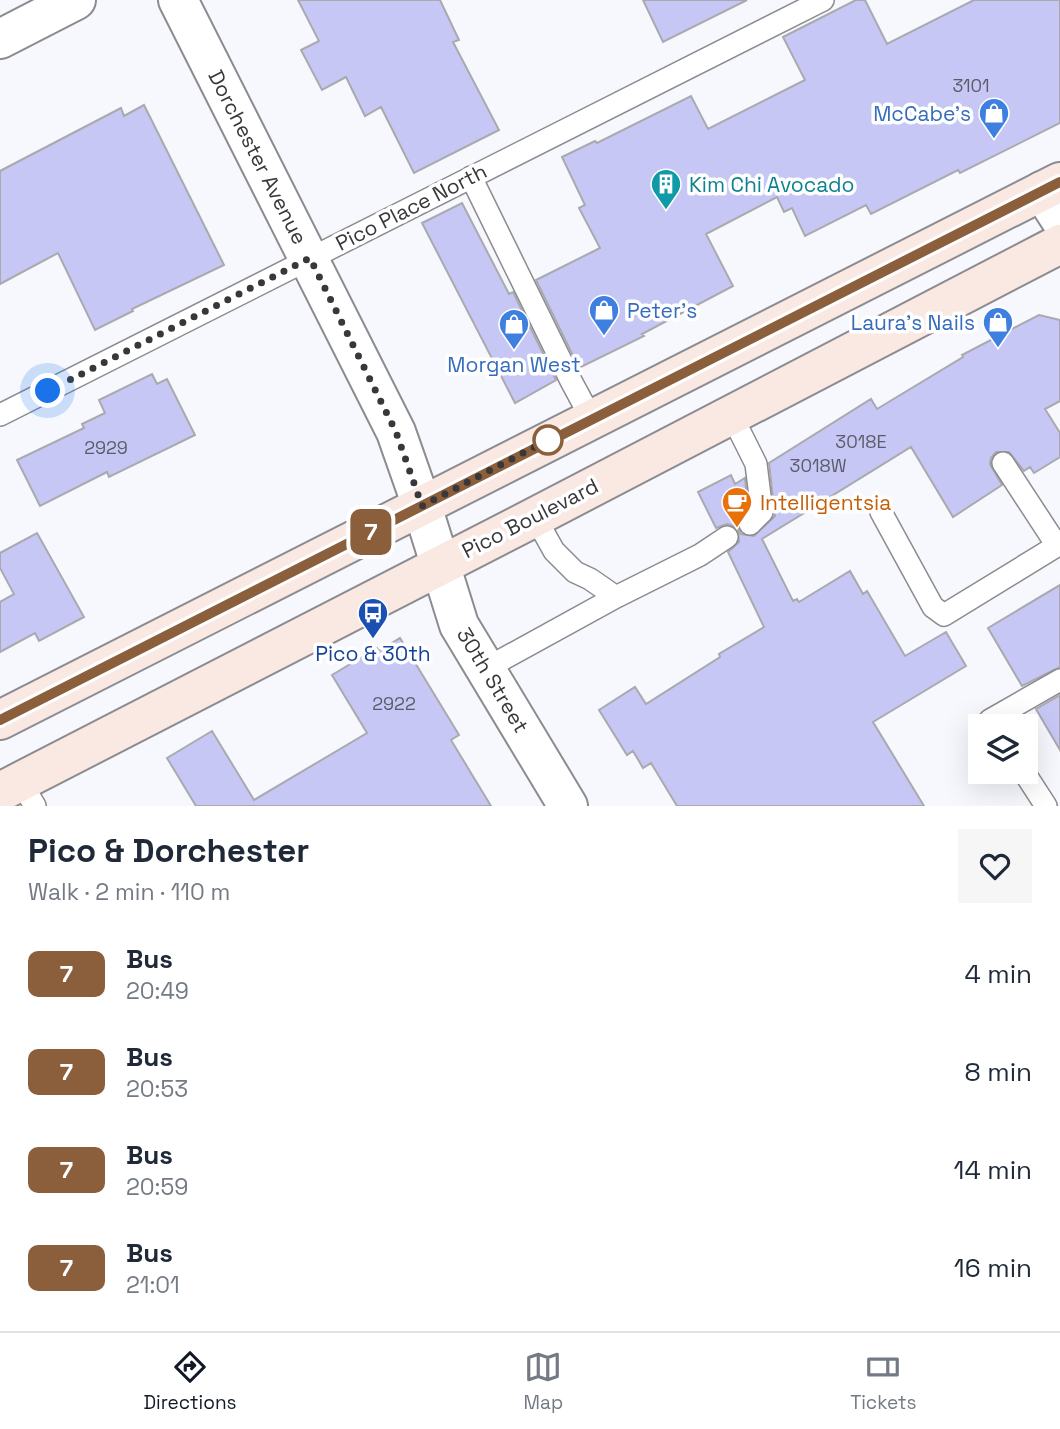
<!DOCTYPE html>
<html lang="en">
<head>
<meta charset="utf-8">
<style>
	:root { --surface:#fff; --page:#f6f6f7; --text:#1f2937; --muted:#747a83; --line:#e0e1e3; --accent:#111827 }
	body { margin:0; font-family:"Space Grotesk",sans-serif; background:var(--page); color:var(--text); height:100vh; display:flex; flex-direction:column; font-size:26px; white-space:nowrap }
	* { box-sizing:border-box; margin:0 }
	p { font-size:23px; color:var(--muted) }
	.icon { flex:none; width:38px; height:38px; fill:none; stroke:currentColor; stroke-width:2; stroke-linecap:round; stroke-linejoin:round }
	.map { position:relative; height:806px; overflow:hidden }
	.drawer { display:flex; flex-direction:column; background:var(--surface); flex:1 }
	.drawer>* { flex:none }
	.badge { padding:0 14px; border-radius:10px; font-size:24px; line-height:46px }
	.buttons { position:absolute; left:968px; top:714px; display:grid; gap:14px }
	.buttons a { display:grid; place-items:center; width:70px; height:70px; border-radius:0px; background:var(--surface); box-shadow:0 7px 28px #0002; font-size:35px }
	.you { position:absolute; width:35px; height:35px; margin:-18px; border:5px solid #fff; border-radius:50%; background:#1a73e8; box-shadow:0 0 0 10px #1a73e833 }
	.map>.badge { position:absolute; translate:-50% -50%; box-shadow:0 0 0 4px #fff }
	.round { display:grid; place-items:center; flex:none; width:74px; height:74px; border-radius:0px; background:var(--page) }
	.overview { display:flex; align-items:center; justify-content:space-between; height:119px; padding:0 28px }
	h1 { font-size:33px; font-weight:800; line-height:52px }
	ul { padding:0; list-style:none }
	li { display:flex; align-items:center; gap:21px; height:98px; padding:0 28px }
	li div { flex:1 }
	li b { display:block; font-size:26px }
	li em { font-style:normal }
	li .badge { min-width:77px; font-weight:700; text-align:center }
	.tab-bar { display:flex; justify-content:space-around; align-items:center; height:98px; border-top:2px solid var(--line); background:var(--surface); font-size:19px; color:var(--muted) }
	.tab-bar a { display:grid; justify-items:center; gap:4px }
	.tab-bar .on { color:var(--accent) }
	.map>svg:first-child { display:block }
	.building { fill:#c7c7f6; stroke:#a9a9ae; stroke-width:2 }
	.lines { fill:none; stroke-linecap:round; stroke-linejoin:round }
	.service-casing { stroke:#8b8b90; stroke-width:24 }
	.minor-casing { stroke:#8b8b90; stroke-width:42 }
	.secondary-casing { stroke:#8b8b90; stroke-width:42 }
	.service { stroke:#fff; stroke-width:21 }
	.minor { stroke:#fff; stroke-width:38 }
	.secondary { stroke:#fae9e3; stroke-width:38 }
	.line-casing { stroke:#fff; stroke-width:16 }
	.line { stroke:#8b5e3c; stroke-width:10 }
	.walk { stroke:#38383a; stroke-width:7; stroke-dasharray:0 12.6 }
	.stop-dot { fill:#fff; stroke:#8b5e3c; stroke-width:3.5 }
	.labels { text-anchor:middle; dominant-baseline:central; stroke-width:7; stroke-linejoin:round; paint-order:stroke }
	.number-label { font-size:18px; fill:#5c5c69 }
	.shop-label { font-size:21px; fill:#366cbe; stroke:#fff; text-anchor:end }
	.street-label { font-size:21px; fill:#38383a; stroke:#fff }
	.culture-label { font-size:21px; fill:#0d838f; stroke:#fff; text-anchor:start }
	.food-label { font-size:21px; fill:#c56008; stroke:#fff; text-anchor:start }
	.transit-label { font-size:21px; fill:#164399; stroke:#fff }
</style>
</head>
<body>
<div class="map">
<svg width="1060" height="806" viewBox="0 0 1060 806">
	<rect width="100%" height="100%" fill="#f7f8fd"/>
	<!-- building -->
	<path class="building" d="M298,0H440L459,40L453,42L499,130L414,173L381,107L365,116L346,77L322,90L301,50L319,41Z
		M643,0H747L663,42Z
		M856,0H865L887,44L974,0H1060V123L960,173L958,170L871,214L866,205L805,236L792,208L784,212L777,197L706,234L733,286L642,334L644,336L579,368L536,280L600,248L579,208L585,205L562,157L595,141L597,143L691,96L708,129L805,80L783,37Z
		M144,105L224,265L132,309L133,311L95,330L58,253L0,284V171L121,108L124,116Z
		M462,203L509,294L513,292L556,380L515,403L422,223Z
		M1039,315L1060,320V401L1045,409L1060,433V457L1034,473L1030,467L1024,471L1009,452H996L991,458L990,464L1002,485L953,517L911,447L762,539L793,601L797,599L799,602L850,571L863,594L867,591L905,656L946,632L966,666L873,722L924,806H677L651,763L643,768L633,751L627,755L599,710L635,687L646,704L720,657L719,654L764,627L728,552L739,542L738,530L733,526L727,524L716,528L698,492L731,475L735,484L745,478L748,507L738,520L737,527L741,534L754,536L775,516L769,463L871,399L877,409L963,357L962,355Z
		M152,374L157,384L167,379L195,435L109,477L107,472L40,506L17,460L84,428L82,424L105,413L99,400Z
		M37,533L84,617L39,641L35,633L0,652V602L14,594L0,568V553Z
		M1060,585V667L1022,686L988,628Z
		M400,638L459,735L451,740L491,806H196L167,758L212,731L254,800L367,733L332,675L377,648L379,651Z
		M1060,695V750L1036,709Z"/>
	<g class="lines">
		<!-- service casing -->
		<g class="service-casing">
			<path id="service" d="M471,177L570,379L591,418
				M731,414L756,464L762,512L750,524
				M0,415L823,0
				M1003,463L1052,538L1060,542
				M881,512L933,607L944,615L1060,544
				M535,517L554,551L575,572L590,579L616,597
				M485,669L616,597L700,555L727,537
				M994,726L990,720L1060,680
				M1024,772L1046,806
				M20,781L35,806"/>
		</g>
		<!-- minor casing -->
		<g class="minor-casing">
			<path id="minor" d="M178,0L396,432L422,506L459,625L568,806
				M0,39L76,0
				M1042,191L1060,219"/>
		</g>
		<!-- secondary casing -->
		<g class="secondary-casing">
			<path id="secondary" d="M0,720L1060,182
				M0,792L535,517L1060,244"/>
		</g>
		<!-- service -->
		<use href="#service" class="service"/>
		<!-- minor -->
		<use href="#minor" class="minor"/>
		<!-- secondary -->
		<use href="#secondary" class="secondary"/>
	</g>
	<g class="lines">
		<!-- line casing -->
		<g class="line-casing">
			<path id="line" d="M0,720L1060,182"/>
		</g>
		<!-- line -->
		<use href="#line" class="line"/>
		<!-- walk -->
		<path class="walk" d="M48,391L310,258L396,432L422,506L548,440"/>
	</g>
	<!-- icons -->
	<defs>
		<g id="shop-pin" transform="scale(1.575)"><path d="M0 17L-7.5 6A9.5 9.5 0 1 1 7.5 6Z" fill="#3f7fe0" stroke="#fff"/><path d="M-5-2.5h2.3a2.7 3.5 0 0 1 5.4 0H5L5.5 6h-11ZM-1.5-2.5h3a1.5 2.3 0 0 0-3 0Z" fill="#fff"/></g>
		<g id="building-pin" transform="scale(1.575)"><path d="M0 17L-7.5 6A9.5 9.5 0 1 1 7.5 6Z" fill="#0f9aa8" stroke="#fff"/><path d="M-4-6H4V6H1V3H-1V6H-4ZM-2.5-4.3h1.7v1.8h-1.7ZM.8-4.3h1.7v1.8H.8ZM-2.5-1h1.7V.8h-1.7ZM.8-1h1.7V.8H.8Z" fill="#fff"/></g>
		<g id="cafe-pin" transform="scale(1.575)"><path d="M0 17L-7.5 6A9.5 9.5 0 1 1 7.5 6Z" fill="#e8710a" stroke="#fff"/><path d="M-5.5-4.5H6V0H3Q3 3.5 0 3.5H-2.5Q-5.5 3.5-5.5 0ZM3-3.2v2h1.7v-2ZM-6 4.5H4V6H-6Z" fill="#fff"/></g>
		<g id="bus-pin" transform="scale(1.575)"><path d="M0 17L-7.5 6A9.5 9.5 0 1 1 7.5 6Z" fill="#1a4fb4" stroke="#fff"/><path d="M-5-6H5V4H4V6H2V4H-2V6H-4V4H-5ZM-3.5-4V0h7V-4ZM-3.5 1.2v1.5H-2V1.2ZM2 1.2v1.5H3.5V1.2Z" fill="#fff"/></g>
	</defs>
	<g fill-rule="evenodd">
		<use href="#shop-pin" x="994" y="113"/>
		<use href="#building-pin" x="666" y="184"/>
		<use href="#shop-pin" x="604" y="310"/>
		<use href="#shop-pin" x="998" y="322"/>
		<use href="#shop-pin" x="514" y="324"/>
		<use href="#cafe-pin" x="737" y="502"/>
		<use href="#bus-pin" x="373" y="613"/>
	</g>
	<!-- markers -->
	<circle class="stop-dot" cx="548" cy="440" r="14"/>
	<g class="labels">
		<!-- number labels -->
		<g class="number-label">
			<text x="971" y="85">3101</text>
			<text x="861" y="441">3018E</text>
			<text x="106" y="447">2929</text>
			<text x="818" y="465">3018W</text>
			<text x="394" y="703">2922</text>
		</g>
		<!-- shop labels -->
		<g class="shop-label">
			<text x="971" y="113">McCabe's</text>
			<text x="627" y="310" text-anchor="start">Peter's</text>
			<text x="975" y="322">Laura's Nails</text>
			<text x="514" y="364" text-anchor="middle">Morgan West</text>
		</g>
		<!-- street labels -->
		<g class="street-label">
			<text transform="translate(258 157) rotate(63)">Dorchester Avenue</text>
			<text transform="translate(411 207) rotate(-27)">Pico Place North</text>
			<text transform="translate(530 518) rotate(-27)">Pico Boulevard</text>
			<text transform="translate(493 680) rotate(59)">30th Street</text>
		</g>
		<!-- culture labels -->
		<g class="culture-label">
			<text x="689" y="184">Kim Chi Avocado</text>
		</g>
		<!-- food labels -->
		<g class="food-label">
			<text x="760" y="502">Intelligentsia</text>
		</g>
		<!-- transit labels -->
		<g class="transit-label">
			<text x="373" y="653">Pico &amp; 30th</text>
		</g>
	</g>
</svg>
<div class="buttons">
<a><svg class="icon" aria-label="layers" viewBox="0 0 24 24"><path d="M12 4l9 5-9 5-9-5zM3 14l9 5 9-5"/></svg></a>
</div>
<div class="you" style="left:48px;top:391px"></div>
<b class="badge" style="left:371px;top:532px;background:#8b5e3c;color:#fff">7</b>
</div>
<section class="drawer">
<div class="overview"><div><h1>Pico &amp; Dorchester</h1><p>Walk · 2 min · 110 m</p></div><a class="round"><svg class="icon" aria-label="heart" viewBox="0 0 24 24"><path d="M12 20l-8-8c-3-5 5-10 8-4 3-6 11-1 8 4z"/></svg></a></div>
<ul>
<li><span class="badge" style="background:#8b5e3c;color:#fff">7</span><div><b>Bus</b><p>20:49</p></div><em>4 min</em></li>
<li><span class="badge" style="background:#8b5e3c;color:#fff">7</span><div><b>Bus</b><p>20:53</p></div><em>8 min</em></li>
<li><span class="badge" style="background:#8b5e3c;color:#fff">7</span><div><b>Bus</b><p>20:59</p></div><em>14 min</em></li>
<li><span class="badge" style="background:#8b5e3c;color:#fff">7</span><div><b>Bus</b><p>21:01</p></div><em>16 min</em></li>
</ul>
</section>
<nav class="tab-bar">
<a class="on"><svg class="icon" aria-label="directions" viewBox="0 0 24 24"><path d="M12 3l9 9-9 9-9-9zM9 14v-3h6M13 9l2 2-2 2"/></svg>Directions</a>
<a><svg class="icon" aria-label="map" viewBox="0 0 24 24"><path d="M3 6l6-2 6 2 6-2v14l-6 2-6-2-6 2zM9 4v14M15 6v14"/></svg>Map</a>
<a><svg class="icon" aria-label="tickets" viewBox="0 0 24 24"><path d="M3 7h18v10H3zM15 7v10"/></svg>Tickets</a>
</nav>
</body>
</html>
